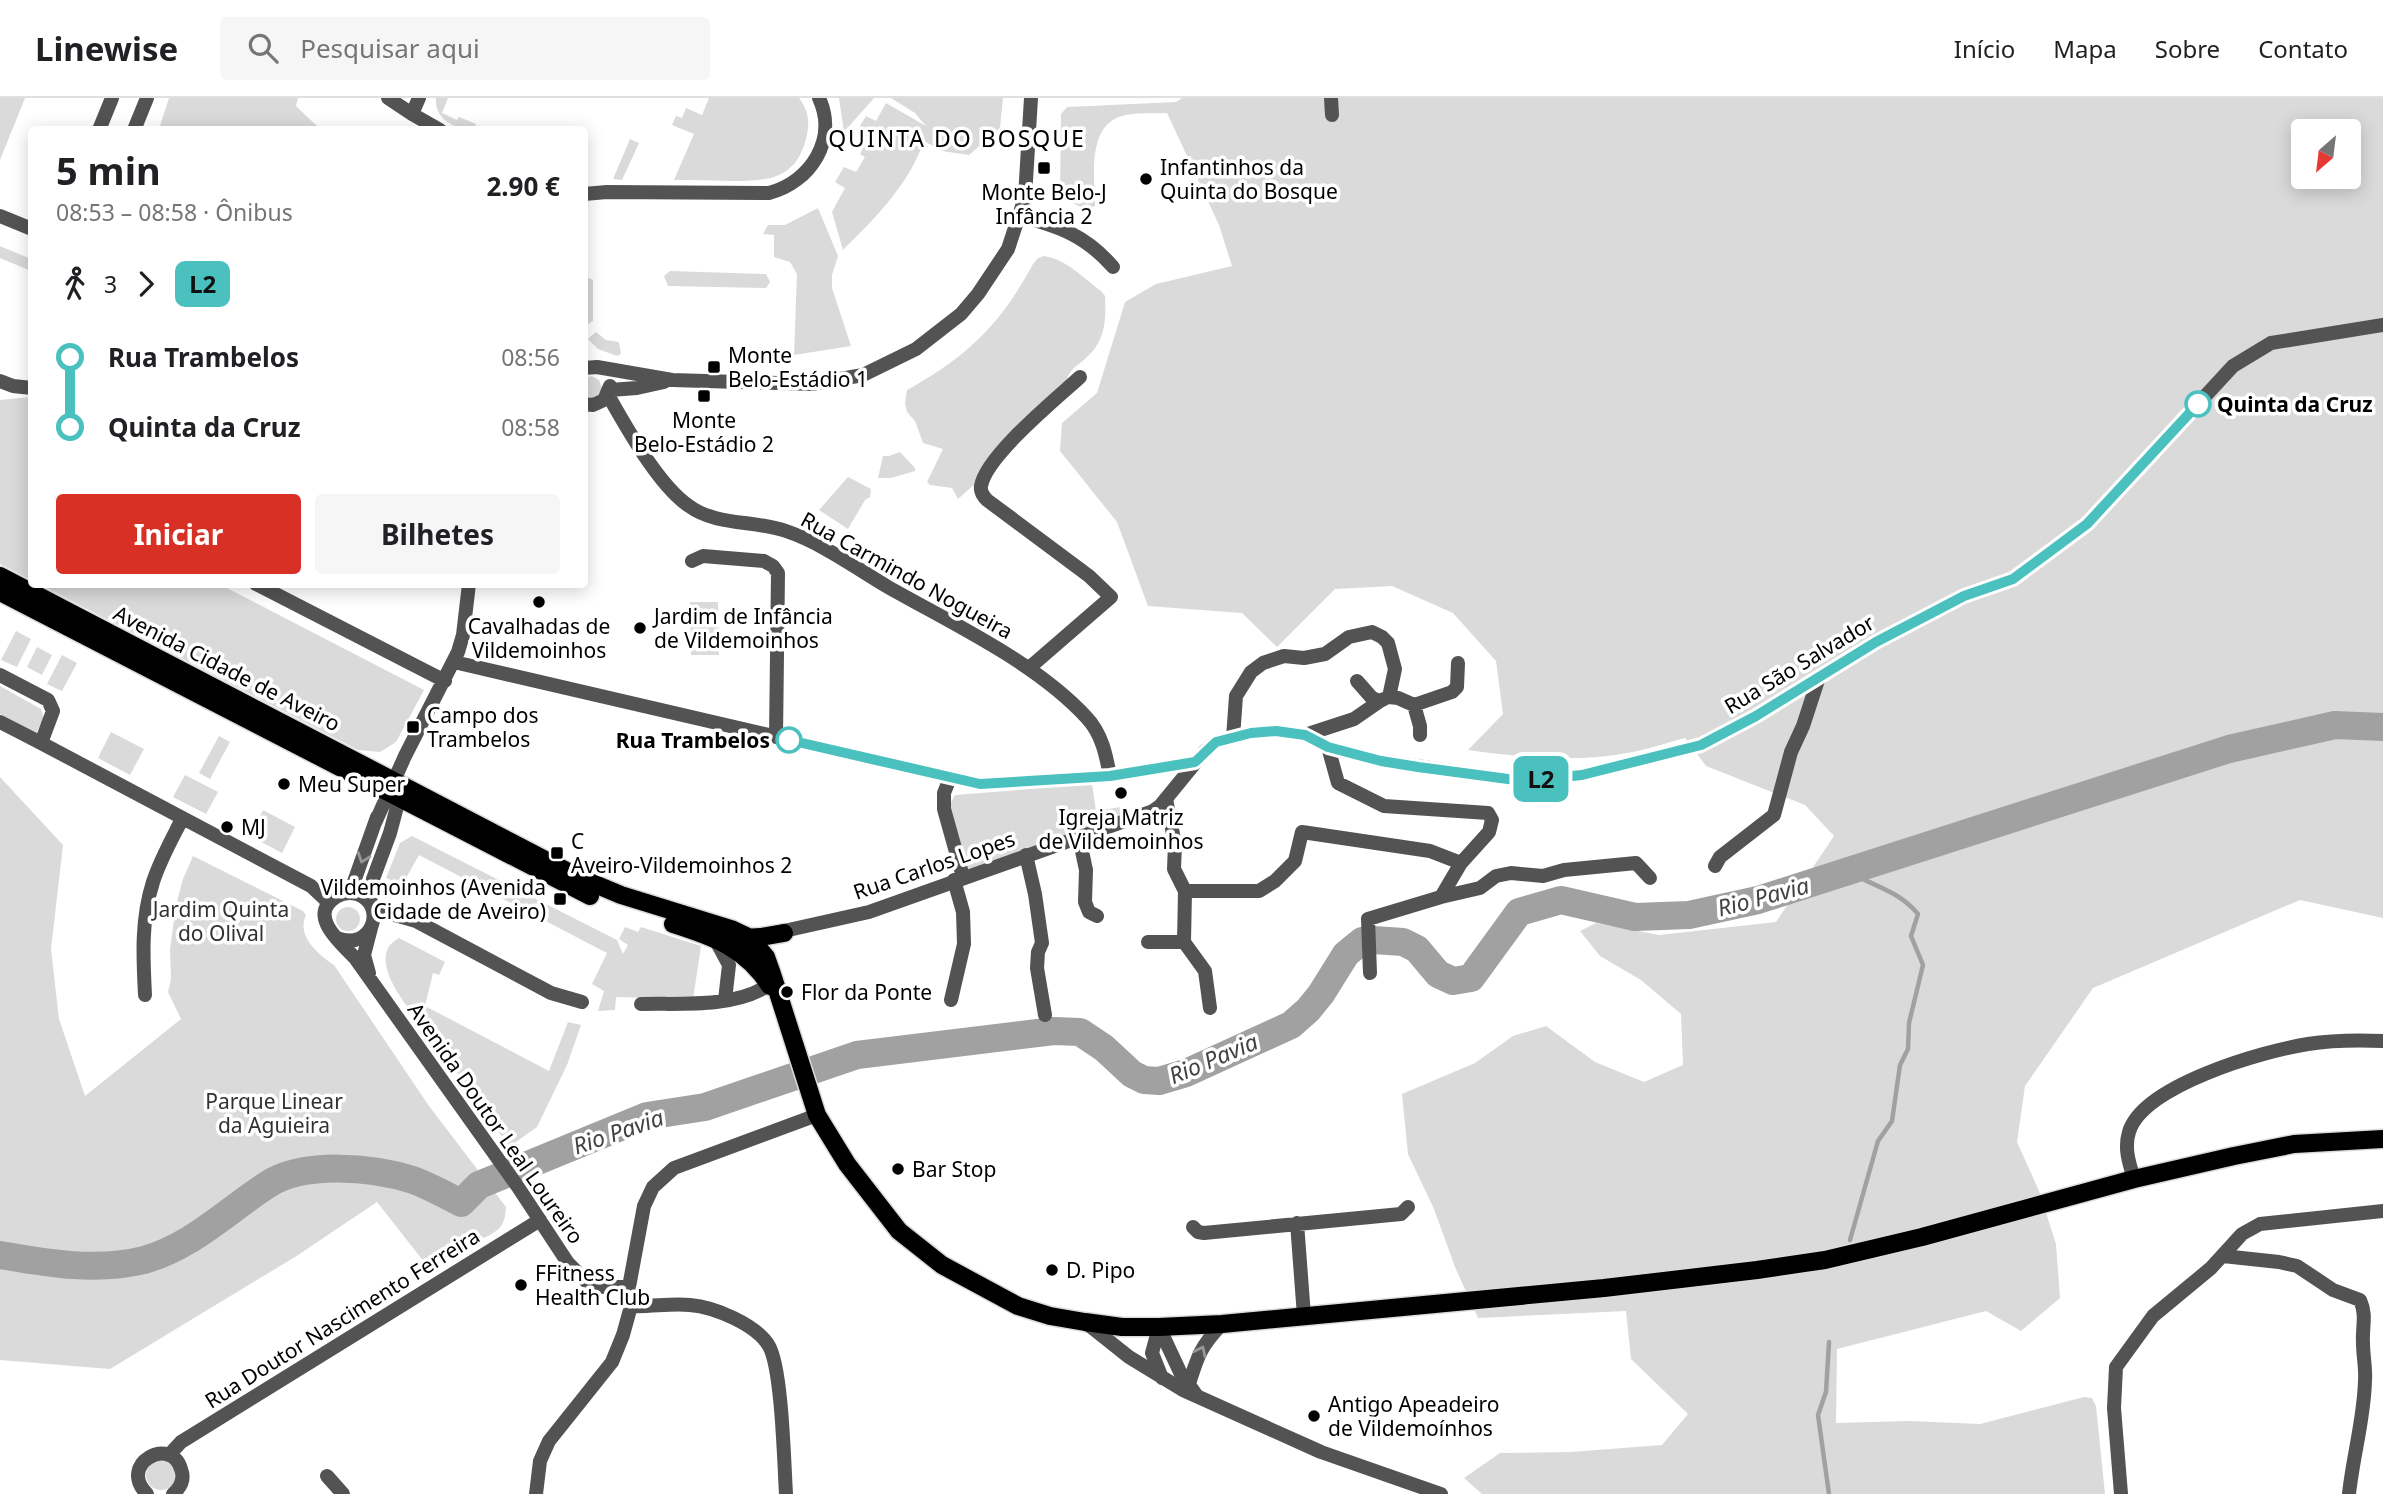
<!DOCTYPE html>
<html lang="pt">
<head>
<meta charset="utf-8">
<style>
	:root { --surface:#fff; --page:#f6f6f6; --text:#202124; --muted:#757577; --line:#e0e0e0; --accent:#d93025 }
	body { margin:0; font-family:"Noto Sans",sans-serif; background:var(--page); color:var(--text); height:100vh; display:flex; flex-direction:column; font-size:26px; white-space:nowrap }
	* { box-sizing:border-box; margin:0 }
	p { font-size:23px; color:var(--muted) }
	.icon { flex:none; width:38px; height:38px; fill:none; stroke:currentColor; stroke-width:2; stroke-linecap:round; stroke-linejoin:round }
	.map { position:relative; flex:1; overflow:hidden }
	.drawer { position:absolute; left:28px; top:28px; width:560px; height:462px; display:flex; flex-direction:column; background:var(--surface); border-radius:7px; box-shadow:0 4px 18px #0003 }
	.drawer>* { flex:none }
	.badge { padding:0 14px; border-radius:10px; font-size:24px; line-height:46px }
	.needle { width:46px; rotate:208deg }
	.fabs { position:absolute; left:2291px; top:21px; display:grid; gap:14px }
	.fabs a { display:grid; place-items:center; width:70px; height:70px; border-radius:7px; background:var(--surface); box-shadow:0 4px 18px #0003; font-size:35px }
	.map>.badge { position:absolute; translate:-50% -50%; box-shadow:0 0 0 4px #fff }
	.legs { display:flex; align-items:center; gap:10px; height:77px; padding:0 28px; font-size:23px }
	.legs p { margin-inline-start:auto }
	.overview { display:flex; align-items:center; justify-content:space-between; height:119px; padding:0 28px }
	h1 { font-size:38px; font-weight:700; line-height:52px }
	.action { display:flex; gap:14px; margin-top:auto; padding:14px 28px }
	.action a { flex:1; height:80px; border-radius:7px; background:var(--accent); color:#fff; font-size:28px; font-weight:700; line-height:80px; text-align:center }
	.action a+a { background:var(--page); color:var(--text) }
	ul { padding:0 28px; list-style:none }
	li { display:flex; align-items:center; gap:24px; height:70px; font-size:26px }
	li i { display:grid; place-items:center; width:10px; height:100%; margin:0 9px; background:currentColor }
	li i::after { content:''; width:18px; height:18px; margin:-9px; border:5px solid; border-radius:50%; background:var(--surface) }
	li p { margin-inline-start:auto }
	li:first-child i { background:linear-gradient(#0000 50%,currentColor 0) }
	li:last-child i { background:linear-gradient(currentColor 50%,#0000 0) }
	header { display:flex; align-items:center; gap:42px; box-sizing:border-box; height:98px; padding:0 35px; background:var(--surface); border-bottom:2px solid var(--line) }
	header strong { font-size:33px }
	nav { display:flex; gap:38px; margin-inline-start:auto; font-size:24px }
	.search { width:490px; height:63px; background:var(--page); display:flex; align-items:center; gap:18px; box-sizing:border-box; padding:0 24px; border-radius:7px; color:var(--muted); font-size:26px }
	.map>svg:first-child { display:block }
	.green { fill:#dadada; fill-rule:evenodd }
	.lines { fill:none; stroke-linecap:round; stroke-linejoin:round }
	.stream { stroke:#a1a1a1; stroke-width:4.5 }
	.river { stroke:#a1a1a1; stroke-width:28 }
	.primary-casing { stroke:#dbdbdb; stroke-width:21 }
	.minor { stroke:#535353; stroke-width:14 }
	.tertiary { stroke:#535353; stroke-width:14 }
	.primary { stroke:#000; stroke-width:18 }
	.oneway { stroke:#989898 }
	.line-1-casing { stroke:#fff; stroke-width:16 }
	.line-1 { stroke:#4ac0bf; stroke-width:10 }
	.poi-dot { fill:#000; stroke:#fff; stroke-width:2.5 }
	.stop-1-dot { fill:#fff; stroke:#4ac0bf; stroke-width:3.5 }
	.labels { text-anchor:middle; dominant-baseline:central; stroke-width:7; stroke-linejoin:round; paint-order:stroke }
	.poi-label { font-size:21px; fill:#000; stroke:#fff; text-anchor:start }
	.stop-label { font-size:21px; font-weight:bold; fill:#000; stroke:#fff; text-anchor:start }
	.street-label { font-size:21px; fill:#000; stroke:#fff }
	.park-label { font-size:21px; fill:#313131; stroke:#fff }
	.neighbourhood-label { font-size:23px; letter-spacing:2px; fill:#000; stroke:#fff }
	.water-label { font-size:23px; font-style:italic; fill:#424242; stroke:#fff }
</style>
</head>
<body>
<header>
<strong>Linewise</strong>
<div class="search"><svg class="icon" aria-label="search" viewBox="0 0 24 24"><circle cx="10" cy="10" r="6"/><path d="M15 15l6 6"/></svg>Pesquisar aqui</div>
<nav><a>Início</a><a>Mapa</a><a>Sobre</a><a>Contato</a></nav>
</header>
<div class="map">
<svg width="2383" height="1396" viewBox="0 0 2383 1396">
	<rect width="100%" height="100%" fill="#fff"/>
	<!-- green -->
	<path class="green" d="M0,0H25L0,62Z
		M169,0H298L296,8L320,31H159Z
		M436,0H448L442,15L457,22L459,19L476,26L474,31C455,32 434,21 436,0Z
		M709,0H799C809,13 810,25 806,41C795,83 766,83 729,83C710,82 692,82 674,82L694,36L672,27L676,18L682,20L686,10L702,17Z
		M839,0H874L844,34Z
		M891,0H1003L1000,30L969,57L942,53L924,43C908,88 876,119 843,152L832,114L845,90L835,84L844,69L856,74L865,59L860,56L868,40L857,33L866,18L876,23L886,5L926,28L915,15Z
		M1182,0H2383V820L2300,802L2093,890L2025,988L2017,1044L2039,1093L2056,1146L2060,1200L2021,1233L1986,1213L1837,1251L1836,1325L1909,1323L1980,1326L2084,1299L2092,1300L2096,1308L2105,1396H1482L1464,1380L1500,1355L1571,1354L1662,1347L1688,1316L1631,1261L1626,1213L1478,1220L1455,1169L1434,1111L1408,1056L1402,996L1475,965L1513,938L1546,928L1595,964L1644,984L1683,967L1681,916L1641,882L1600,858L1580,833L1596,825L1659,837L1776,824L1834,738L1805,707L1706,668L1685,640C1666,645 1646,652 1627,655C1575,665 1520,659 1468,652L1503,616L1496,563L1453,515L1392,488L1335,491L1277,549L1242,515L1148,508L1117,424L1060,353L1062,325L1097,295L1125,204L1156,186L1232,168L1219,127L1167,15C1153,16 1136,14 1122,18C1086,28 1095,81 1095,108L1086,112L1060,98L1061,16L1067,9L1176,4ZM2303,33H2348V79H2303Z
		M630,41L639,45L622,82L613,81Z
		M818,110L838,158L832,177V190L851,248L794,257L797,176L790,164L774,159V137L763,136L768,127H785Z
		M0,148L31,161V173L0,160Z
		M1044,158C1068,162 1083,180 1101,193L1105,198C1106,219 1106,241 1089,257C1074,272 1074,265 1064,287L976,385L958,401L952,390L930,387L927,384L943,351L923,345L915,323L907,314L905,305L907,292C968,258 1000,227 1033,166L1038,160Z
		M670,173L766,176L770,184L766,190L668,188L664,178Z
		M585,178L593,182V223L585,228Z
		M596,234L606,242L619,244L621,256L617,258L598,251L588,241Z
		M592,278L599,282L602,290L598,297L592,300L585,297L584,280Z
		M31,299H32L31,482L0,466V302Z
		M900,354L915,370V373L891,380H878L883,358H889Z
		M848,379L871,391L870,399L865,402L848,431L819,412Z
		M41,487H221L424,592L396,644L380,654L358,652Z
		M690,504H718L719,557H691Z
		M16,533L31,541L17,569L1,562Z
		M37,549L52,557L42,577L27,569Z
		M62,557L77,565L62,593L47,586Z
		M0,588L41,611L44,620L36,635L0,616Z
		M111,634L144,651L130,677L98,660Z
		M219,638L230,644L210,681L199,675Z
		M185,677L218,694L206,716L173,699Z
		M0,679L63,747L51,851L59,921L85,998L181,921L168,894L171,881L170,851L176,807L183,781L193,758L303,813L306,817C296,838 318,856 334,867L429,1008L506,1109C505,1128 500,1132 484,1140L480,1137L428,1169L377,1104L295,1159L110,1271L0,1262Z
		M1092,686L1096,713L1127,708L1124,716L1118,721L970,773L966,771L949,708L955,697Z
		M263,712L295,729L282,755L250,738Z
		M412,738L617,842L623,856L628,847L619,841L625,829L638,834L641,829L701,848L693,901L616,899L615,912L598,913L604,893L592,886L607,855L419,757L402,787L386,780L400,745Z
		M336 821a12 12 0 1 1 24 0a12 12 0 1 1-24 0Z
		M399,840L445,864L439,877L433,875L425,908L549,973L568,924L581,927L567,967L537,1029L509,1049L445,957L448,952C428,935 356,862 399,840Z
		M146 1377a15 15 0 1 1 30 0a15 15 0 1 1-30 0Z"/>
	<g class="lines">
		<!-- stream -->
		<path class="stream" d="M1848,773C1874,789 1898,792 1918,816L1911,838L1923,867L1909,925L1908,951L1900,967L1892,1023L1878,1043L1850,1142
			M1829,1396L1818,1317L1826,1294L1829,1244"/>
		<!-- river -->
		<path class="river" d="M0,1157C47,1165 96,1174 144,1162C191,1149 227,1113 267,1087C303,1063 372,1069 413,1082C429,1088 446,1097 461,1105L479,1087L647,1018L705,1009L857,957L1054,933L1080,934L1104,950L1132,976L1144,982L1159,983L1186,975L1291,927L1308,912L1321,896L1346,856L1362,843L1373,842L1403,844L1417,851L1438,876L1453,883L1471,880L1519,814L1561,802L1635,819L1689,817L1758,802L2229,651L2335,627L2383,629"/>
		<!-- primary casing -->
		<g class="primary-casing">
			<path id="primary" d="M0,478L578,779L621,797L731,831L750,840L766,859L772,876L817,1017L847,1066L899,1133L942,1167L1018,1208L1050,1218L1085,1224L1122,1229H1159L1222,1226L1604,1190L1757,1172L1825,1162L1922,1139L2134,1081L2234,1058L2294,1046L2383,1041
				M0,494L590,798
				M673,826C714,839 746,850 770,888
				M742,840L761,839L784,835"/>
		</g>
		<!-- minor -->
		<path class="minor" d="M388,0L412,16L440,32
			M1331,0L1332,17
			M412,16L419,0
			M99,32L112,0
			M134,32L147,0
			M584,96L607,94L769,95C811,84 838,41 819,0
			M0,118L32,131
			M1021,118C1060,129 1085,137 1113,169
			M584,270L597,269L672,282L812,286L863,277L916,251L961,216L978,196L1008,151L1025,99L1031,0
			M0,283L13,288L32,290
			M610,292L637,290L664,284
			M608,297C626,329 659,388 689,408C716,428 755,422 786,433C822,445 856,470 888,489C953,526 1037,565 1087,620C1102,636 1106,657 1110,678
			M584,306L593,307L604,302L610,288
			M692,463L703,458L764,463L773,468L778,475L776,639
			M256,486L445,583
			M454,564L980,686L1110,678L1195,664
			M1029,570L1111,499L1089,478L987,402C983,398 980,394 981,388C986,358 1056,301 1080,279
			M0,577L48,602L53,613L41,645L0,624
			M1357,583L1372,600L1380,603L1384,601
			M1414,607L1452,594L1457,589L1458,565
			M1305,637L1354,621L1380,603
			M1233,640L1236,598L1251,574L1263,565L1284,558L1304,560L1325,556L1349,539L1372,534L1382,539L1388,545L1395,571L1389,599L1398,600L1414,607L1420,628V637
			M41,645L311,788L329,805
			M1328,649L1338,685L1384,708L1488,715L1492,722L1489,734L1461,765L1441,799L1368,821L1370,875
			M950,680L944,695V711L963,779
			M375,725L405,658L458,554L463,537L469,486
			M1079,739L1086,772L1085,804L1089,814L1097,818
			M1026,757L1035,796L1042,845L1038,854L1037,870L1045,917
			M1715,768L1720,759L1774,717L1791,654L1803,628L1819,579
			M1185,793H1259L1275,783L1295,763L1302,734L1430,753L1461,765
			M350,795L377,719
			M1441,799L1480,790L1496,778L1511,775L1543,778L1564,772L1636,765L1650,780
			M370,806L373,781L390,735L402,690
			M373,814L395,817L416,823L551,895L582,904
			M337,840C372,854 388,807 357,796C350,794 342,795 336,799C307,818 341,845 355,860L518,1089L568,1165L589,1186L595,1189H629
			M715,841L729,867L725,902
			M1148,844H1184L1185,793L1174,771L1175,746L1166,701
			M1184,844L1205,873L1210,910
			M369,875L364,857L371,830
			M145,897C143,859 141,821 153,784C160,762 172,741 182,721
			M951,902L964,846L963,814L954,782
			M641,906C680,905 728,910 764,890L766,883
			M2134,1081C2129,1065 2124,1050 2129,1034C2143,987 2264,953 2308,946C2333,942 2358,942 2383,943
			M1297,1125L1304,1218
			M1193,1129L1198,1134L1204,1135L1401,1116L1408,1109
			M2223,1158L2279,1164L2297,1168L2333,1192L2360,1202C2367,1217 2362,1229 2363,1245C2363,1258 2366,1270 2365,1283C2364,1321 2353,1358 2349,1396
			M631,1208C651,1209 671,1205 690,1207C714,1209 756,1226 769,1248C782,1271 784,1364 786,1396
			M169,1357L181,1344L540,1122
			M327,1378L343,1396
			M147,1396C117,1366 171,1337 181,1371C185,1381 181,1389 173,1396
			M536,1396L540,1363L549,1343L612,1264L623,1237L631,1208L629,1189L644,1108L653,1089L674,1070L817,1017
			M2121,1396L2114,1310L2116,1269L2153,1218L2211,1170L2242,1136L2260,1126L2383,1113"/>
		<!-- tertiary -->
		<path class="tertiary" d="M775,835L869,814L1153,713L1160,708L1205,653L1216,644L1251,635L1276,633L1305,637L1328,649L1381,663L1523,683L1582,677L1701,647L1756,618L1876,544L1964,498L2013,481L2087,426L2233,268L2271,245L2383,227
			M1085,1224L1129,1259L1183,1292L1321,1354L1441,1396
			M1159,1229L1180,1274L1197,1298
			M1159,1229L1152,1255L1162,1280
			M1189,1286C1198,1257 1201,1248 1222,1226"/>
		<!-- primary -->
		<use href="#primary" class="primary"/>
	</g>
	<!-- one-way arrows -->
	<defs><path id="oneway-chevron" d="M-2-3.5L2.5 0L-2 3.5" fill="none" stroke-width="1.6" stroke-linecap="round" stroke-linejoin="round" transform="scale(1.75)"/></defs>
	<g class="oneway">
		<use href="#oneway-chevron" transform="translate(363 760) rotate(109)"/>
		<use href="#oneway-chevron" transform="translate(1201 1253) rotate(-64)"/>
	</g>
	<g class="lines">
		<!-- line-1 casing -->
		<g class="line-1-casing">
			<path id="line-1" d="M789,642L980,686L1110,678L1195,664L1216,644L1251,635L1276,633L1305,637L1328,649L1381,663L1418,669L1523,683L1582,677L1701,647L1756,618L1876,544L1964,498L2013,481L2087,426L2198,306"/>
		</g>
		<!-- line-1 -->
		<use href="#line-1" class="line-1"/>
	</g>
	<!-- markers -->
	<g class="poi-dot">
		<rect x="1037" y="63" width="14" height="14" rx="3.5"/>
		<circle cx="1146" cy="81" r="7"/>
		<rect x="707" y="262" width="14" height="14" rx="3.5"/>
		<rect x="697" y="291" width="14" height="14" rx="3.5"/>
		<circle cx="539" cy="504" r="7"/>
		<circle cx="640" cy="530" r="7"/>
		<rect x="406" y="622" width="14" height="14" rx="3.5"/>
		<circle cx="284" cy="686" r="7"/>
		<circle cx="1121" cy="695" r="7"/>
		<circle cx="227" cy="729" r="7"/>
		<rect x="550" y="748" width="14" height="14" rx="3.5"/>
		<rect x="553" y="794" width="14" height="14" rx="3.5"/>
		<circle cx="787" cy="894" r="7"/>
		<circle cx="898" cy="1071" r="7"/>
		<circle cx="1052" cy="1172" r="7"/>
		<circle cx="521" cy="1187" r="7"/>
		<circle cx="1314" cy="1318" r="7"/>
	</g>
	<g class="stop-1-dot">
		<circle cx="2198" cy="306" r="12"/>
		<circle cx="789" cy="642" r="12"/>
	</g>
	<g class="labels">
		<!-- poi labels -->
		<g class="poi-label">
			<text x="1160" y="69">Infantinhos da<tspan x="1160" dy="24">Quinta do Bosque</tspan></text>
			<text x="1044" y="94" text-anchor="middle">Monte Belo-J<tspan x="1044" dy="24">Infância 2</tspan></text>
			<text x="728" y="257">Monte<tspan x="728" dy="24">Belo-Estádio 1</tspan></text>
			<text x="704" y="322" text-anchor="middle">Monte<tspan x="704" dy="24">Belo-Estádio 2</tspan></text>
			<text x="654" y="518">Jardim de Infância<tspan x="654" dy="24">de Vildemoinhos</tspan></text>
			<text x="539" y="528" text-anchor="middle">Cavalhadas de<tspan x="539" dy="24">Vildemoinhos</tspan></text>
			<text x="427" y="617">Campo dos<tspan x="427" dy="24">Trambelos</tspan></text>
			<text x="298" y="686">Meu Super</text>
			<text x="1121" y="719" text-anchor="middle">Igreja Matriz<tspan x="1121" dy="24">de Vildemoinhos</tspan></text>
			<text x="241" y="729">MJ</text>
			<text x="571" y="743">C<tspan x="571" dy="24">Aveiro-Vildemoinhos 2</tspan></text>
			<text x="546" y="789" text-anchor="end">Vildemoinhos (Avenida<tspan x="546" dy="24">Cidade de Aveiro)</tspan></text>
			<text x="801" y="894">Flor da Ponte</text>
			<text x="912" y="1071">Bar Stop</text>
			<text x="1066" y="1172">D. Pipo</text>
			<text x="535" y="1175">FFitness<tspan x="535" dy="24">Health Club</tspan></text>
			<text x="1328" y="1306">Antigo Apeadeiro<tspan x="1328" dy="24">de Vildemoínhos</tspan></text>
		</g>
		<!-- stop labels -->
		<g class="stop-label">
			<text x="2217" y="306">Quinta da Cruz</text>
			<text x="770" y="642" text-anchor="end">Rua Trambelos</text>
		</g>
		<!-- street labels -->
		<g class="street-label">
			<text transform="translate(907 477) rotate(29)">Rua Carmindo Nogueira</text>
			<text transform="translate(1799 566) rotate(-31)">Rua São Salvador</text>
			<text transform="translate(227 570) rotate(27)">Avenida Cidade de Aveiro</text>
			<text transform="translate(934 767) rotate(-19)">Rua Carlos Lopes</text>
			<text transform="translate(496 1025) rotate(55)">Avenida Doutor Leal Loureiro</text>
			<text transform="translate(342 1220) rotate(-32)">Rua Doutor Nascimento Ferreira</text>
		</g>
		<!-- park labels -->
		<g class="park-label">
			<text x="221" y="811">Jardim Quinta<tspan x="221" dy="24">do Olival</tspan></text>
			<text x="274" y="1003">Parque Linear<tspan x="274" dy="24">da Aguieira</tspan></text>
		</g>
		<!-- neighbourhood labels -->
		<g class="neighbourhood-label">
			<text x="957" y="40">QUINTA DO BOSQUE</text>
		</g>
		<!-- water labels -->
		<g class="water-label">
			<text transform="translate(1763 798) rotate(-15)">Rio Pavia</text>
			<text transform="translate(1213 960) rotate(-23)">Rio Pavia</text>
			<text transform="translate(618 1033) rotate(-19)">Rio Pavia</text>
		</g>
	</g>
</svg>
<div class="fabs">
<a><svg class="needle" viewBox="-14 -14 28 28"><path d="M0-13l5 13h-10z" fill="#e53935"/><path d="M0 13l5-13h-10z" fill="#757577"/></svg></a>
</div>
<b class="badge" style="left:1541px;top:681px;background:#4ac0bf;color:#111">L2</b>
<section class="drawer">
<div class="overview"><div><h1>5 min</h1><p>08:53 – 08:58 · Ônibus</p></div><b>2.90 €</b></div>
<div class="legs"><svg class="icon" aria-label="walk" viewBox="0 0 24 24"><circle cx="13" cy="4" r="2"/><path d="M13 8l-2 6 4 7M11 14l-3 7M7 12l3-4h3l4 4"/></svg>3<svg class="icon" aria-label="forward" viewBox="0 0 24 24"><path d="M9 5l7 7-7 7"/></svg><b class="badge" style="background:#4ac0bf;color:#111">L2</b></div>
<ul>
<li><i style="color:#4ac0bf"></i><b>Rua Trambelos</b><p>08:56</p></li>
<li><i style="color:#4ac0bf"></i><b>Quinta da Cruz</b><p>08:58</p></li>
</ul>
<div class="action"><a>Iniciar</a><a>Bilhetes</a></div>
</section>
</div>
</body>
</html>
